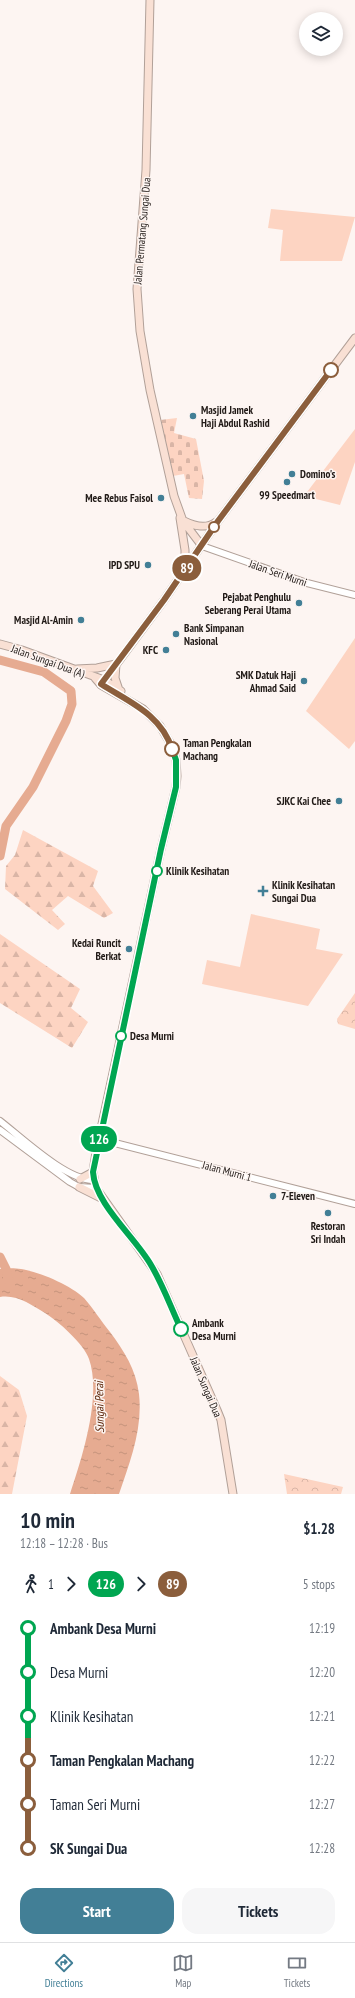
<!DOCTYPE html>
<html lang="en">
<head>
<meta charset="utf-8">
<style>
	:root { --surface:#fff; --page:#f6f6f7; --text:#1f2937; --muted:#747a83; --line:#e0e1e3; --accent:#427f96 }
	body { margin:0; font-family:"PT Sans Narrow",sans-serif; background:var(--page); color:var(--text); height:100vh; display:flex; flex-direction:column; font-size:15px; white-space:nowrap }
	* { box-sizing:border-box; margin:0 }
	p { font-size:13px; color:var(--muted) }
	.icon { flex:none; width:22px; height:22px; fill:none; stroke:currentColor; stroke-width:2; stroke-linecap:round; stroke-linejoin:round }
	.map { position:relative; height:1494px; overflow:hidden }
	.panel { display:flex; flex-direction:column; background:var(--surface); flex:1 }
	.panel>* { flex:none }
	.badge { padding:0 8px; border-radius:13px; font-size:14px; line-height:26px }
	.controls { position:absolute; left:299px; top:12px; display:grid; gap:8px }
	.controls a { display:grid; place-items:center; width:44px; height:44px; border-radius:50%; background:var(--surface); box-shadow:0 2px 10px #0003; font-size:20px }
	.map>.badge { position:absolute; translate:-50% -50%; box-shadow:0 0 0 2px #fff }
	.legs { display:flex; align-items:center; gap:6px; height:44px; padding:0 20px; font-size:13px }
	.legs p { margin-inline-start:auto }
	.summary { display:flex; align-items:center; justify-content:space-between; height:68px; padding:0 20px }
	h1 { font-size:22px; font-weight:600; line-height:30px }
	.primary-button { display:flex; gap:8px; margin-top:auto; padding:8px 20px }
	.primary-button a { flex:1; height:46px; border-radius:16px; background:var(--accent); color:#fff; font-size:16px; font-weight:600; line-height:46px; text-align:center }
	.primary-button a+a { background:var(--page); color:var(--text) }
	ul { padding:0 20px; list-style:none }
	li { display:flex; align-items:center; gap:14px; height:44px; font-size:15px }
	li i { display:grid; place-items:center; width:6px; height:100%; margin:0 5px; background:currentColor }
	li i::after { content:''; width:10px; height:10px; margin:-5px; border:3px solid; border-radius:50%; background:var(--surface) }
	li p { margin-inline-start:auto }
	li:first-child i { background:linear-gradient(#0000 50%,currentColor 0) }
	li:last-child i { background:linear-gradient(currentColor 50%,#0000 0) }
	.tab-bar { display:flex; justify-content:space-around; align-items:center; height:56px; border-top:1px solid var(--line); background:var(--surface); font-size:11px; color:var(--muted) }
	.tab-bar a { display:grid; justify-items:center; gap:2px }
	.tab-bar .current { color:var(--accent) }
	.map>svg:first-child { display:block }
	.forest { fill:url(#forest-firs) }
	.cemetery { fill:url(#cemetery-stones) }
	.park { fill:url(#park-crowns) }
	.garden { fill:#fdd4c2 }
	.water { fill:url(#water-ripples) }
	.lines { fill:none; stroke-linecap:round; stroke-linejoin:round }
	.river { stroke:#e6ab91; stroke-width:9 }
	.tertiary-casing { stroke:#b1a098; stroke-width:8 }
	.secondary-casing { stroke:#b1a098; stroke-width:9 }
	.tertiary { stroke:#fff; stroke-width:6 }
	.secondary { stroke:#f9e0d4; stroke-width:7 }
	.line-1-casing { stroke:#fff; stroke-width:9 }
	.line-2-casing { stroke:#fff; stroke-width:9 }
	.line-1 { stroke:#00a651; stroke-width:6 }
	.line-2 { stroke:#8b5e3c; stroke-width:6 }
	.stop-2-dot { fill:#fff; stroke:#8b5e3c; stroke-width:2 }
	.poi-dot { fill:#427f96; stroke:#fdf5f2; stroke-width:1.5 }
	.stop-1-dot { fill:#fff; stroke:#00a651; stroke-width:2 }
	.labels { text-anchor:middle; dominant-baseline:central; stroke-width:3; stroke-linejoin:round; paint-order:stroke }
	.street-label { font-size:11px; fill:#211a17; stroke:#fdf5f2 }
	.poi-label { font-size:11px; font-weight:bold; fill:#211a17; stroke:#fdf5f2; text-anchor:end }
	.stop-label { font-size:11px; font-weight:bold; fill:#211a17; stroke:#fdf5f2; text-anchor:start }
	.water-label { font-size:12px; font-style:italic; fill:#5e280c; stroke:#fdf5f2 }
</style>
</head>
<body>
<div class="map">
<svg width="355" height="1494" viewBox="0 0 355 1494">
	<defs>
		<pattern id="forest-firs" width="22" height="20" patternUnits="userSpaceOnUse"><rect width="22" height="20" fill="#fdd4c2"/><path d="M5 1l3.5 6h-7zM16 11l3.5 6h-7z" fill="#d9b5a6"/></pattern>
		<pattern id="cemetery-stones" width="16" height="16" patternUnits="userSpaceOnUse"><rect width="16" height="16" fill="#fdd4c2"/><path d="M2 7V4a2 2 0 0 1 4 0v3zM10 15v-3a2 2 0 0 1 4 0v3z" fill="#d9b5a6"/></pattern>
		<pattern id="park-crowns" width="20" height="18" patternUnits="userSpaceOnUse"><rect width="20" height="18" fill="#fdd4c2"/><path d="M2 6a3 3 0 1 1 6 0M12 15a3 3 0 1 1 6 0" fill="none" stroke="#d9b5a6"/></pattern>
		<pattern id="water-ripples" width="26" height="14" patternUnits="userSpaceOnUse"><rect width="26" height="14" fill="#e6ab91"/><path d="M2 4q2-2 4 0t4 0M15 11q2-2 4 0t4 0" fill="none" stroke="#c5937c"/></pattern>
	</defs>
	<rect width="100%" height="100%" fill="#fdf5f2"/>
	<!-- forest -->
	<path class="forest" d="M23,830L98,871L93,886L113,913L104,918L68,896L52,910L65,924L58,930L5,889L6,866L15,855Z
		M0,934L80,989L71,1008L88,1022L72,1048L0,1003Z
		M0,1376L19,1390L27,1416L12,1494H0Z"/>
	<!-- cemetery -->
	<path class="cemetery" d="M177,418L174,433L196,439L204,481L202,499L189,498L184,474L173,476L160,420Z"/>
	<!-- park -->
	<path class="park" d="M355,993V1029L338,1024L337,1019Z
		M284,1474L343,1487L341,1494H287Z"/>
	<!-- garden -->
	<path class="garden" d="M271,209L355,217L342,261H280L283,230L268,228Z
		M355,429V462L340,505L304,496Z
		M355,638V741L349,749L306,711Z
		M251,914L320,929L316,949L343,954L308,1006L202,984L207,960L240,967Z"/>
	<!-- water -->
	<path class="water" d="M0,1269C7,1268 15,1268 21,1269C40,1272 70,1285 84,1298C93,1308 101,1321 110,1332C124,1351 136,1369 139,1394C143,1428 130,1462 119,1494H70C82,1458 102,1396 89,1359C84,1344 58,1321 45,1313C32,1305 16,1294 0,1297Z"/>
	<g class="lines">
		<!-- river -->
		<path class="river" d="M0,660L44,672L71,691L72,704L66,721L33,787L6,826L0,856
			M0,1257L6,1269L8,1280"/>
		<!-- tertiary casing -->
		<g class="tertiary-casing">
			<path id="tertiary" d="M202,546L307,583L355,595
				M0,1121C22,1138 67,1181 94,1180
				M0,1130L70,1182L79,1187L96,1188
				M99,1139L355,1204"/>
		</g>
		<!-- secondary casing -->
		<g class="secondary-casing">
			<path id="secondary" d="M150,0L146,170L137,289L140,331L150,390L174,496L183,521L202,546
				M180,518L185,550V571
				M184,521C194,526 207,529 216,522
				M0,644L22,650L104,680L121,691
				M116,664L115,678L119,690
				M77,669L97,668L116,664
				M95,678L101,685L143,709L160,726L172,746L176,760L177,776L176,787L161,849L96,1152L93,1172L96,1188L157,1274L217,1410L221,1420L233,1494
				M101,685L164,600L218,521L355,338
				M80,1179L93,1172
				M79,1187L101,1198"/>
		</g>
		<!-- tertiary -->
		<use href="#tertiary" class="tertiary"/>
		<!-- secondary -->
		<use href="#secondary" class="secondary"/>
	</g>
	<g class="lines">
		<!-- line-1 casing -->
		<g class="line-1-casing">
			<path id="line-1" d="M172,749L176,760V787L161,849L93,1172C95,1204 135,1237 151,1265C163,1285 171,1308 181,1329"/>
		</g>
		<!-- line-2 casing -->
		<g class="line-2-casing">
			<path id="line-2" d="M172,749C161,714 129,702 101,684L164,600L218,521L331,370"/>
		</g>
		<!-- line-1 -->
		<use href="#line-1" class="line-1"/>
		<!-- line-2 -->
		<use href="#line-2" class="line-2"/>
	</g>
	<!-- markers -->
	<g class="stop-2-dot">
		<circle cx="331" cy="370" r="7"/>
		<circle cx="214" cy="527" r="5"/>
		<circle cx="172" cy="749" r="7"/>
	</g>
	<g class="poi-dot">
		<circle cx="193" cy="416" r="4"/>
		<circle cx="292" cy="474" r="4"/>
		<circle cx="287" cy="482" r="4"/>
		<circle cx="161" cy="498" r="4"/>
		<circle cx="148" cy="565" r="4"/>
		<circle cx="299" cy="603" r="4"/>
		<circle cx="81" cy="620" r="4"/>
		<circle cx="176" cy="634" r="4"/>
		<circle cx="166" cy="650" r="4"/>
		<circle cx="304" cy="681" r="4"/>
		<circle cx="339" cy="801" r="4"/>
		<path d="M261 885h4v4h4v4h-4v4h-4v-4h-4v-4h4z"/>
		<circle cx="129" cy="949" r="4"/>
		<circle cx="273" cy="1196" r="4"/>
		<circle cx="328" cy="1213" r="4"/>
	</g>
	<g class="stop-1-dot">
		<circle cx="157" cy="871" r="5"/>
		<circle cx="121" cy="1036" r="5"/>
		<circle cx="181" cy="1329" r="7"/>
	</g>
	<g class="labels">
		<!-- street labels -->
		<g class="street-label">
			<text transform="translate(142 231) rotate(-85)">Jalan Permatang Sungai Dua</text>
			<text transform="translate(278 573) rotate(19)">Jalan Seri Murni</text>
			<text transform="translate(48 661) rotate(20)">Jalan Sungai Dua (A)</text>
			<text transform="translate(227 1171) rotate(15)">Jalan Murni 1</text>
			<text transform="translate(206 1387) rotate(67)">Jalan Sungai Dua</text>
		</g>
		<!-- poi labels -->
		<g class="poi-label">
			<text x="201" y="410" text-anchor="start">Masjid Jamek<tspan x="201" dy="13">Haji Abdul Rashid</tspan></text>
			<text x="300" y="474" text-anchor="start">Domino's</text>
			<text x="287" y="495" text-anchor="middle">99 Speedmart</text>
			<text x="153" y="498">Mee Rebus Faisol</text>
			<text x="140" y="565">IPD SPU</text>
			<text x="291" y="597">Pejabat Penghulu<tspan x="291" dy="13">Seberang Perai Utama</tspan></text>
			<text x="73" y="620">Masjid Al-Amin</text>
			<text x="184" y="628" text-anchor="start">Bank Simpanan<tspan x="184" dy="13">Nasional</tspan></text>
			<text x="158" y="650">KFC</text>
			<text x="296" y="675">SMK Datuk Haji<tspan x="296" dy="13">Ahmad Said</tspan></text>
			<text x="331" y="801">SJKC Kai Chee</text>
			<text x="272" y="885" text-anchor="start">Klinik Kesihatan<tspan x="272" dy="13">Sungai Dua</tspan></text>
			<text x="121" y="943">Kedai Runcit<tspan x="121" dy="13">Berkat</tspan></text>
			<text x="281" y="1196" text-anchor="start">7-Eleven</text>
			<text x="328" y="1226" text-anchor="middle">Restoran<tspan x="328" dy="13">Sri Indah</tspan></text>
		</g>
		<!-- stop labels -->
		<g class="stop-label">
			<text x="183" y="743">Taman Pengkalan<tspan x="183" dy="13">Machang</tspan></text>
			<text x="166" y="871">Klinik Kesihatan</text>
			<text x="130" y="1036">Desa Murni</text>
			<text x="192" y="1323">Ambank<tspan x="192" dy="13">Desa Murni</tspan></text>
		</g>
		<!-- water labels -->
		<g class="water-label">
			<text transform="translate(99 1407) rotate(-91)">Sungai Perai</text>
		</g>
	</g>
</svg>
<div class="controls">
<a><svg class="icon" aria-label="layers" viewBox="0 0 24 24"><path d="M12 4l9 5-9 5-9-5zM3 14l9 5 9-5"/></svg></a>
</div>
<b class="badge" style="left:99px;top:1139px;background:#00a651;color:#fff">126</b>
<b class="badge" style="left:187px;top:568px;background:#8b5e3c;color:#fff">89</b>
</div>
<section class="panel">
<div class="summary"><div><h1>10 min</h1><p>12:18 – 12:28 · Bus</p></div><b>$1.28</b></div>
<div class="legs"><svg class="icon" aria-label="walk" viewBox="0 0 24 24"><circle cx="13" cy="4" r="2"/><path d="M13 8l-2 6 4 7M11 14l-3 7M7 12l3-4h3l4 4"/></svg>1<svg class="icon" aria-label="forward" viewBox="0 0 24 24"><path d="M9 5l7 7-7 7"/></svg><b class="badge" style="background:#00a651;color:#fff">126</b><svg class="icon" aria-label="forward" viewBox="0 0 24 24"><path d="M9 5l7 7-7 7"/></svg><b class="badge" style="background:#8b5e3c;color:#fff">89</b><p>5 stops</p></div>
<ul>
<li><i style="color:#00a651"></i><b>Ambank Desa Murni</b><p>12:19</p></li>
<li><i style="color:#00a651"></i><span>Desa Murni</span><p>12:20</p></li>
<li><i style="color:#00a651"></i><span>Klinik Kesihatan</span><p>12:21</p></li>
<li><i style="color:#8b5e3c"></i><b>Taman Pengkalan Machang</b><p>12:22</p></li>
<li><i style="color:#8b5e3c"></i><span>Taman Seri Murni</span><p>12:27</p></li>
<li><i style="color:#8b5e3c"></i><b>SK Sungai Dua</b><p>12:28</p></li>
</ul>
<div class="primary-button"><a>Start</a><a>Tickets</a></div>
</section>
<nav class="tab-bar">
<a class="current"><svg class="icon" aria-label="directions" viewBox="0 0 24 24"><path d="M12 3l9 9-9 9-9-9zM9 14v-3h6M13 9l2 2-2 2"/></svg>Directions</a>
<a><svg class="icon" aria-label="map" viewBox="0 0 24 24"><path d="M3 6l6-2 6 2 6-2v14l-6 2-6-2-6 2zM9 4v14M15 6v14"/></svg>Map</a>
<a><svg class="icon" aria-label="tickets" viewBox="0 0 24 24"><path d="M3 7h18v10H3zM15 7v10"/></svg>Tickets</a>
</nav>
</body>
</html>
